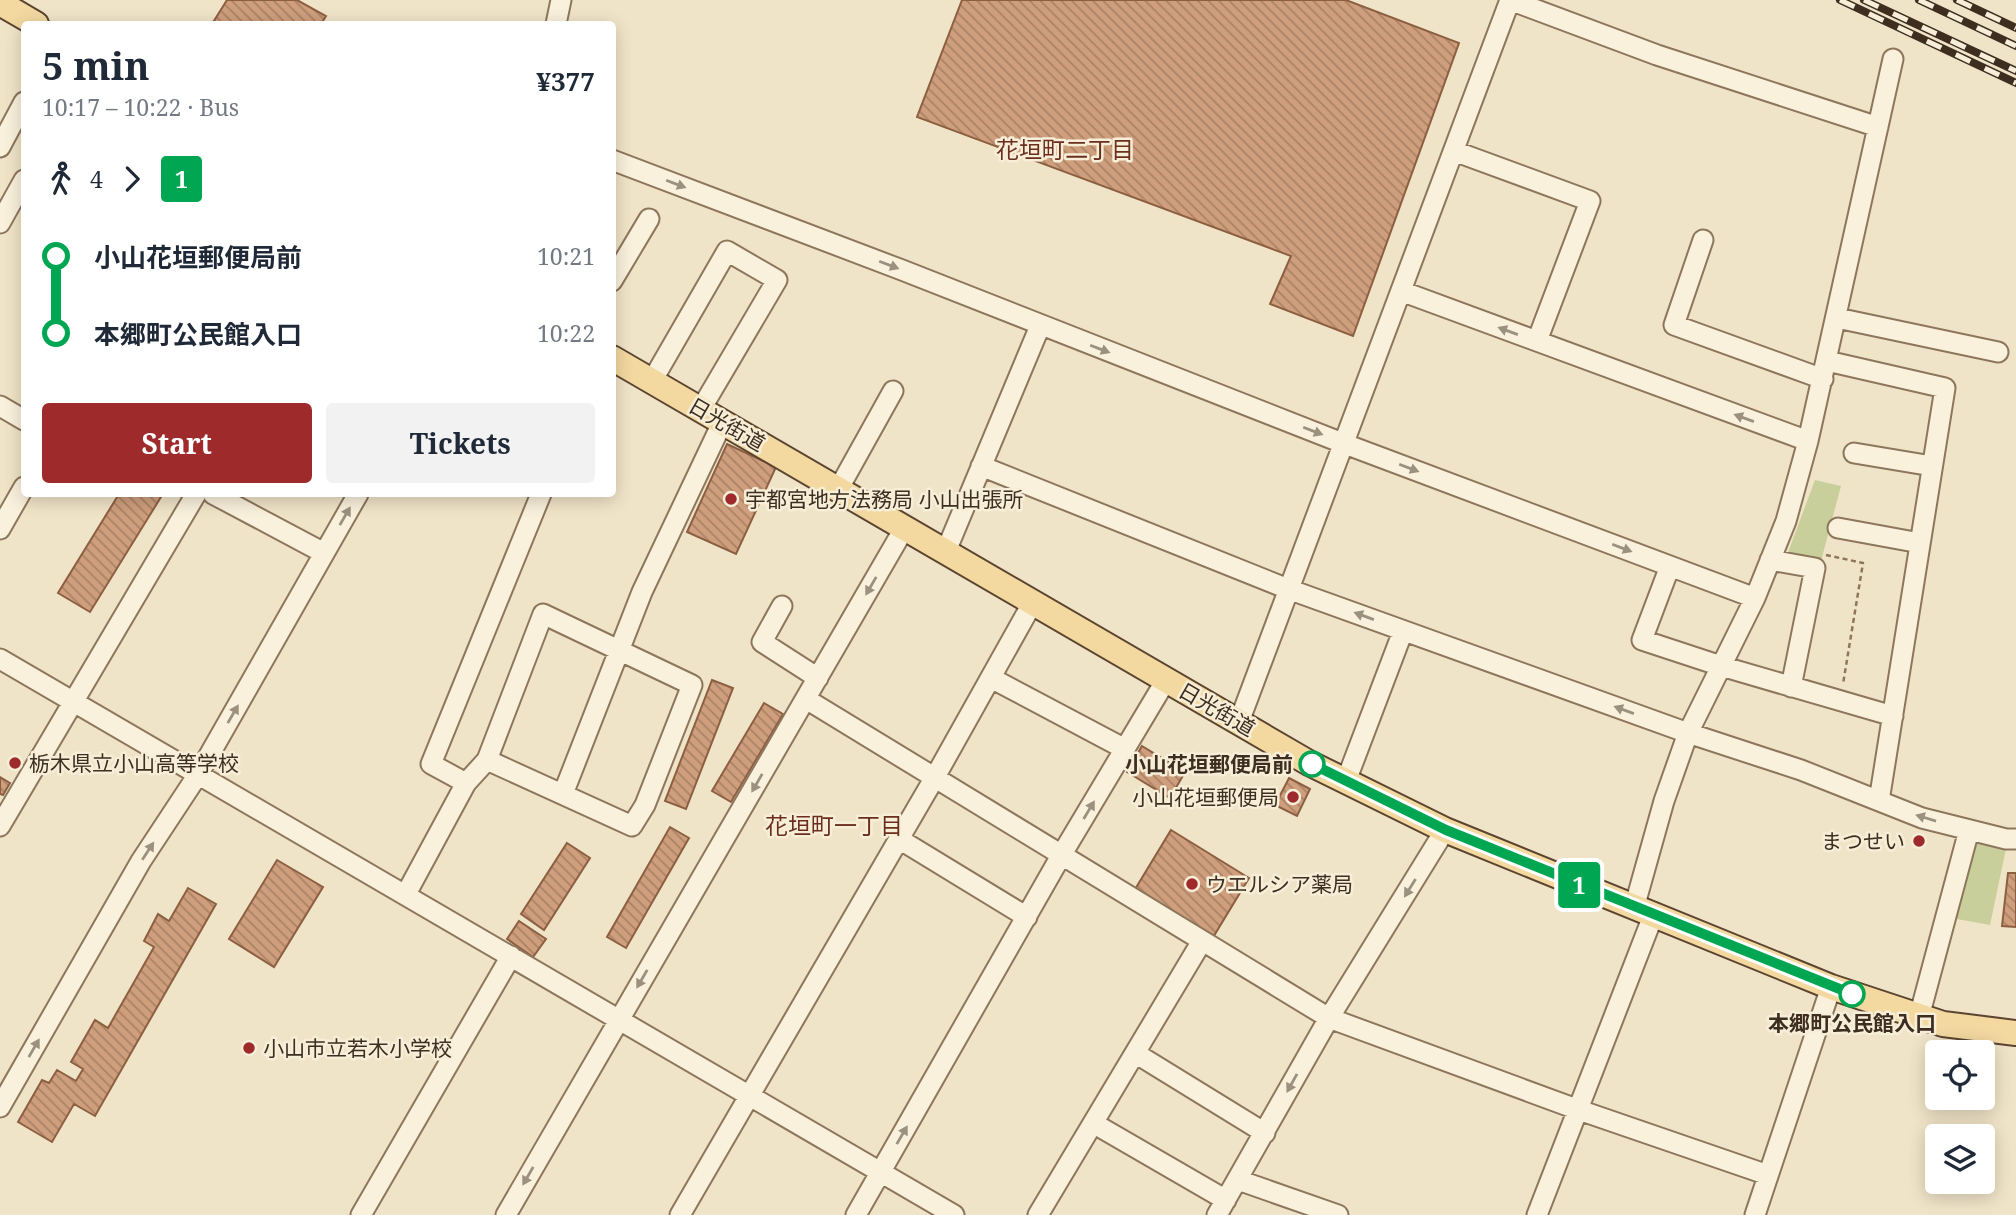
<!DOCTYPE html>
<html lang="en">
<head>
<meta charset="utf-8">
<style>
	:root { --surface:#fff; --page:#f2f2f3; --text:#1f2937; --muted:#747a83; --accent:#9e2a2b }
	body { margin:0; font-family:"Noto Serif","Noto Sans JP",serif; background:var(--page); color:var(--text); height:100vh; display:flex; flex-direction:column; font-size:26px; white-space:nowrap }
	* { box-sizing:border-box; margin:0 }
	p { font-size:23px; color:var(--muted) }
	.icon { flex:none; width:38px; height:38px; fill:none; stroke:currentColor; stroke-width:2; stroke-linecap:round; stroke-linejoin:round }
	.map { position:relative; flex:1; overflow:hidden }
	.details { position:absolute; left:21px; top:21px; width:595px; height:476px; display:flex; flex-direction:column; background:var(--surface); border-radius:7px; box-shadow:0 4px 18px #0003 }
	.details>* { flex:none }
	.badge { padding:0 14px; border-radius:5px; font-size:24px; line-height:46px }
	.fabs { position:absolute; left:1925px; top:1040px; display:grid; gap:14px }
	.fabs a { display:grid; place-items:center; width:70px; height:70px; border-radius:7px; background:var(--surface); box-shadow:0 4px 18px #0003; font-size:35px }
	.map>.badge { position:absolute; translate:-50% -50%; box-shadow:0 0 0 4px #fff }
	.legs { display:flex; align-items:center; gap:10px; height:77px; padding:0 21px; font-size:23px }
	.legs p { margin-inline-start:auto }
	.overview { display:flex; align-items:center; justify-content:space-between; height:119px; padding:0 21px }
	h1 { font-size:38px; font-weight:700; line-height:52px }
	.primary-button { display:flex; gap:14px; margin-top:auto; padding:14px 21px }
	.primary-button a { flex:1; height:80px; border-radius:7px; background:var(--accent); color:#fff; font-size:28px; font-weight:700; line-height:80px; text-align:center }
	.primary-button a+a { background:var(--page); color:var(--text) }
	ul { padding:0 21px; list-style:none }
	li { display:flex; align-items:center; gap:24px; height:77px; font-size:26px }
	li i { display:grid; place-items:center; width:10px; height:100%; margin:0 9px; background:currentColor }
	li i::after { content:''; width:18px; height:18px; margin:-9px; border:5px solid; border-radius:50%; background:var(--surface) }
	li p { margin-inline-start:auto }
	li:first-child i { background:linear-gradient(#0000 50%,currentColor 0) }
	li:last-child i { background:linear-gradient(currentColor 50%,#0000 0) }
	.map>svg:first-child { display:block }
	.green { fill:#c9cf9b }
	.building { fill:url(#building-back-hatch); stroke:#8d5f41; stroke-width:2 }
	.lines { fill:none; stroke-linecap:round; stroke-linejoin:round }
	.minor-casing { stroke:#8d765c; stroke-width:23 }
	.major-casing { stroke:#5b4430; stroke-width:28 }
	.path { stroke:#8d765c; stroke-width:2.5; stroke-dasharray:5 3.5; stroke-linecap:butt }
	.minor { stroke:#faf1dc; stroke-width:19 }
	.major { stroke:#f3d9a0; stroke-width:24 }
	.rail-casing { stroke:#3d2e20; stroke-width:8 }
	.rail { stroke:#f7eed8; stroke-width:5; stroke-dasharray:16; stroke-linecap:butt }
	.oneway { fill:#9c907e }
	.line-1-casing { stroke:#fff; stroke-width:16 }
	.line-1 { stroke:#00a651; stroke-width:10 }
	.poi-dot { fill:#9e2a2b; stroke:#f7eed8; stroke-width:2.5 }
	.stop-1-dot { fill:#fff; stroke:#00a651; stroke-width:3.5 }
	.labels { text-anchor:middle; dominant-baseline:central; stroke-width:5; stroke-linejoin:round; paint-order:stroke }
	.street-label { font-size:21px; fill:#3d2e20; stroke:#f7eed8 }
	.poi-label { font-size:21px; fill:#3d2e20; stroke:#f7eed8; text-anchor:start }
	.stop-label { font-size:21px; font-weight:bold; fill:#3d2e20; stroke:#f7eed8; text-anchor:end }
	.neighbourhood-label { font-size:23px; fill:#6b2e1e; stroke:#f7eed8 }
</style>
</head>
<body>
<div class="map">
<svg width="2016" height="1215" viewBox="0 0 2016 1215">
	<defs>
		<pattern id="building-back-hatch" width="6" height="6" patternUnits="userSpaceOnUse" patternTransform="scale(1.75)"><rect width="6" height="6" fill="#cf9f7d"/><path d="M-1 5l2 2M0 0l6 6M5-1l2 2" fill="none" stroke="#a98266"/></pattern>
	</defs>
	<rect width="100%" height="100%" fill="#f0e4c8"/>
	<!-- green -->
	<path class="green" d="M1815,480L1841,486L1821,561L1787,555Z
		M1972,835L2007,844L1990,925L1951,918Z"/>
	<!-- building -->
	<path class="building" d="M227,0H297L326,16L321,24H212Z
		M962,0H1346L1459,43L1353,336L1270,304L1291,256L917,117Z
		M727,444L776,467L736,554L687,532Z
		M119,494H154L161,497L90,612L58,593Z
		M712,680L733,688L686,809L665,801Z
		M764,703L783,714L731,802L712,791Z
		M1142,746L1185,772L1170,798L1127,772Z
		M0,777L10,783L3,795L0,794Z
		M1289,778L1310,789L1297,816L1275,805Z
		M670,827L689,838L626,948L607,937Z
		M1171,830L1249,878L1212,939L1134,891Z
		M567,843L590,858L544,930L521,914Z
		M277,860L323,887L274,967L229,939Z
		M2008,873H2016V927L2002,926Z
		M188,888L216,904L95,1116L74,1104L52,1142L18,1122L42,1080L49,1083L57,1070L76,1081L83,1069L71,1062L95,1020L108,1028L154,947L144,941L158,914L169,921Z
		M519,921L546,939L533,957L507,939Z"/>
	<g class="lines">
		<!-- minor casing -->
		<g class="minor-casing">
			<path id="minor" d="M556,24L561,0
				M0,147L24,102
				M1454,151L1590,201L1537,341
				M612,160L902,270L1345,444L1755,598
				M0,223L24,180
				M1703,240L1674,325L1823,379
				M612,281L649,219
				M1401,291L1808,441
				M1837,318L1998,352
				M1827,361L1945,388L1879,801
				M652,381L727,251L777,280L701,409
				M0,406L24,420
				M1854,453L1932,466
				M981,466L1288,589L1688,733L1801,770L1922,818L2006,839H2016
				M839,488L893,391
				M213,494L324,553
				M1838,528L1920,543
				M0,529L24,487
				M946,551L1040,326
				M1770,560L1815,568L1791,687
				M1670,566L1642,640L1721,666L1893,716
				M782,606L762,642L818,678
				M0,659L954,1215
				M991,678L1125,749
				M806,699L1329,1018L1579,1110L1768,1175
				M1239,722L1510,0L1657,55L1878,127
				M1346,781L1403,631
				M466,783L487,760L543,614L692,685L645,805L632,826L487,760
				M563,794L642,592L723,421
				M0,826L196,494
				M899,839L1027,917
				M406,894L466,783L431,764L541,494
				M1634,908L1664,801L1688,733L1755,598L1786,521L1808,441L1893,59
				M1919,1017L1969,830
				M1135,1053L1265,1133
				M0,1107L141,861L199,773L358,494
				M1093,1123L1226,1200
				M1238,1180L1338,1215
				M361,1215L511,956
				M506,1215L905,527
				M680,1215L935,777L1033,602
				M856,1215L1062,854L1166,680
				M1038,1215L1202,941
				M1217,1215L1329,1018L1445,830
				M1537,1215L1653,916
				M1755,1215L1831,987"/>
		</g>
		<!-- major casing -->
		<g class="major-casing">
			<path id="major" d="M0,3L36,24
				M612,358L1309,763L1445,830L1831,987L1943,1024L2016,1033"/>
		</g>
		<!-- path -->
		<path class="path" d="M1826,555L1863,563L1843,684"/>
		<!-- minor -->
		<use href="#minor" class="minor"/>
		<!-- major -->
		<use href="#major" class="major"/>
		<!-- rail casing -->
		<g class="rail-casing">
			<path id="rail" d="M1840,0L2016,83
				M1864,0L2016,71
				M1919,0L2016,46
				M1957,0L2016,28"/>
		</g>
		<!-- rail -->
		<use href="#rail" class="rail"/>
	</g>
	<!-- one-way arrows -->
	<defs><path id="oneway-solid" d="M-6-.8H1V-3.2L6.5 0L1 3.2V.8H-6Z" transform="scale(1.75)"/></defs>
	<g class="oneway">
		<use href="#oneway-solid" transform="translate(676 184) rotate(21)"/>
		<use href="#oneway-solid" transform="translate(889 265) rotate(21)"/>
		<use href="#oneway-solid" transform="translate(1508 331) rotate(-160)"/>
		<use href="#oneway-solid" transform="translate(1100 349) rotate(21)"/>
		<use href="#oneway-solid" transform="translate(1744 418) rotate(-160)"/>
		<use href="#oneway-solid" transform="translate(1313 431) rotate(21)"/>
		<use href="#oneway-solid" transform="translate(1409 468) rotate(21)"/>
		<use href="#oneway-solid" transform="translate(345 516) rotate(-60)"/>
		<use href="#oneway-solid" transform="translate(1622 548) rotate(21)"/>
		<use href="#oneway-solid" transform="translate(871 586) rotate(120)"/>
		<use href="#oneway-solid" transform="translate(1364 616) rotate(-160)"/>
		<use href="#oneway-solid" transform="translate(1624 710) rotate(-160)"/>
		<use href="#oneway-solid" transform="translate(233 714) rotate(-60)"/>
		<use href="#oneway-solid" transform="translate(757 783) rotate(120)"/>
		<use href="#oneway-solid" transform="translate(1089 810) rotate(-59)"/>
		<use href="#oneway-solid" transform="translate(1926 818) rotate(-163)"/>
		<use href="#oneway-solid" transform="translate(148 851) rotate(-57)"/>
		<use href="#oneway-solid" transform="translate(1410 888) rotate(122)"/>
		<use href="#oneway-solid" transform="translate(642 979) rotate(120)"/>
		<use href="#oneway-solid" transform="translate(34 1048) rotate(-60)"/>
		<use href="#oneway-solid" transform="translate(1292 1083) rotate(119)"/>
		<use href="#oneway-solid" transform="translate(902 1135) rotate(-60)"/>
		<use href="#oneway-solid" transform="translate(528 1176) rotate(120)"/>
	</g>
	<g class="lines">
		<!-- line-1 casing -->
		<g class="line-1-casing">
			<path id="line-1" d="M1312,764L1446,830L1852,994"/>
		</g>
		<!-- line-1 -->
		<use href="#line-1" class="line-1"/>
	</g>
	<!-- markers -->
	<g class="poi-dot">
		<circle cx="731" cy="499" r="7"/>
		<circle cx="15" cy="763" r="7"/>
		<circle cx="1293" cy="797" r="7"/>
		<circle cx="1919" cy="841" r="7"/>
		<circle cx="1192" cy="884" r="7"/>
		<circle cx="249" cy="1048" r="7"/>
	</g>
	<g class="stop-1-dot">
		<circle cx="1312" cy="764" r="12"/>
		<circle cx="1852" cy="994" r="12"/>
	</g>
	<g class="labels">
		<!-- street labels -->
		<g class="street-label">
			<text transform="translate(727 424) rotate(30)">日光街道</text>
			<text transform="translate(1217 709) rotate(30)">日光街道</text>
		</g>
		<!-- poi labels -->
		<g class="poi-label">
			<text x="745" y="499">宇都宮地方法務局 小山出張所</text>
			<text x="29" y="763">栃木県立小山高等学校</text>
			<text x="1279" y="797" text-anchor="end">小山花垣郵便局</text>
			<text x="1905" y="841" text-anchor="end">まつせい</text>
			<text x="1206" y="884">ウエルシア薬局</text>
			<text x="263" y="1048">小山市立若木小学校</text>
		</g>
		<!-- stop labels -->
		<g class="stop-label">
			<text x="1293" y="764">小山花垣郵便局前</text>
			<text x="1852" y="1023" text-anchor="middle">本郷町公民館入口</text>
		</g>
		<!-- neighbourhood labels -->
		<g class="neighbourhood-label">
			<text x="1065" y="149">花垣町二丁目</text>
			<text x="834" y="825">花垣町一丁目</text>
		</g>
	</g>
</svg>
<div class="fabs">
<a><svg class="icon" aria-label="locate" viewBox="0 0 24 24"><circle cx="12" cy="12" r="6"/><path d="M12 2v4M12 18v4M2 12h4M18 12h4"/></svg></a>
<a><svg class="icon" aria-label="layers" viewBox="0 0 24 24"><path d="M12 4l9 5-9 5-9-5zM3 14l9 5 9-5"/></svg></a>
</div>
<b class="badge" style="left:1579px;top:885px;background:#00a651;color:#fff">1</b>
<section class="details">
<div class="overview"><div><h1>5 min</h1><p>10:17 – 10:22 · Bus</p></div><b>¥377</b></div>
<div class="legs"><svg class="icon" aria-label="walk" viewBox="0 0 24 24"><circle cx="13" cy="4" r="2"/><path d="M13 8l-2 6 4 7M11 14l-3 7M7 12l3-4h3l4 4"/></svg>4<svg class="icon" aria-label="forward" viewBox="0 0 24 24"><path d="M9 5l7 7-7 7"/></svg><b class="badge" style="background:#00a651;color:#fff">1</b></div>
<ul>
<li><i style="color:#00a651"></i><b>小山花垣郵便局前</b><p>10:21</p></li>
<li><i style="color:#00a651"></i><b>本郷町公民館入口</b><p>10:22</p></li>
</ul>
<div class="primary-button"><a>Start</a><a>Tickets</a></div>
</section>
</div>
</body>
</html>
